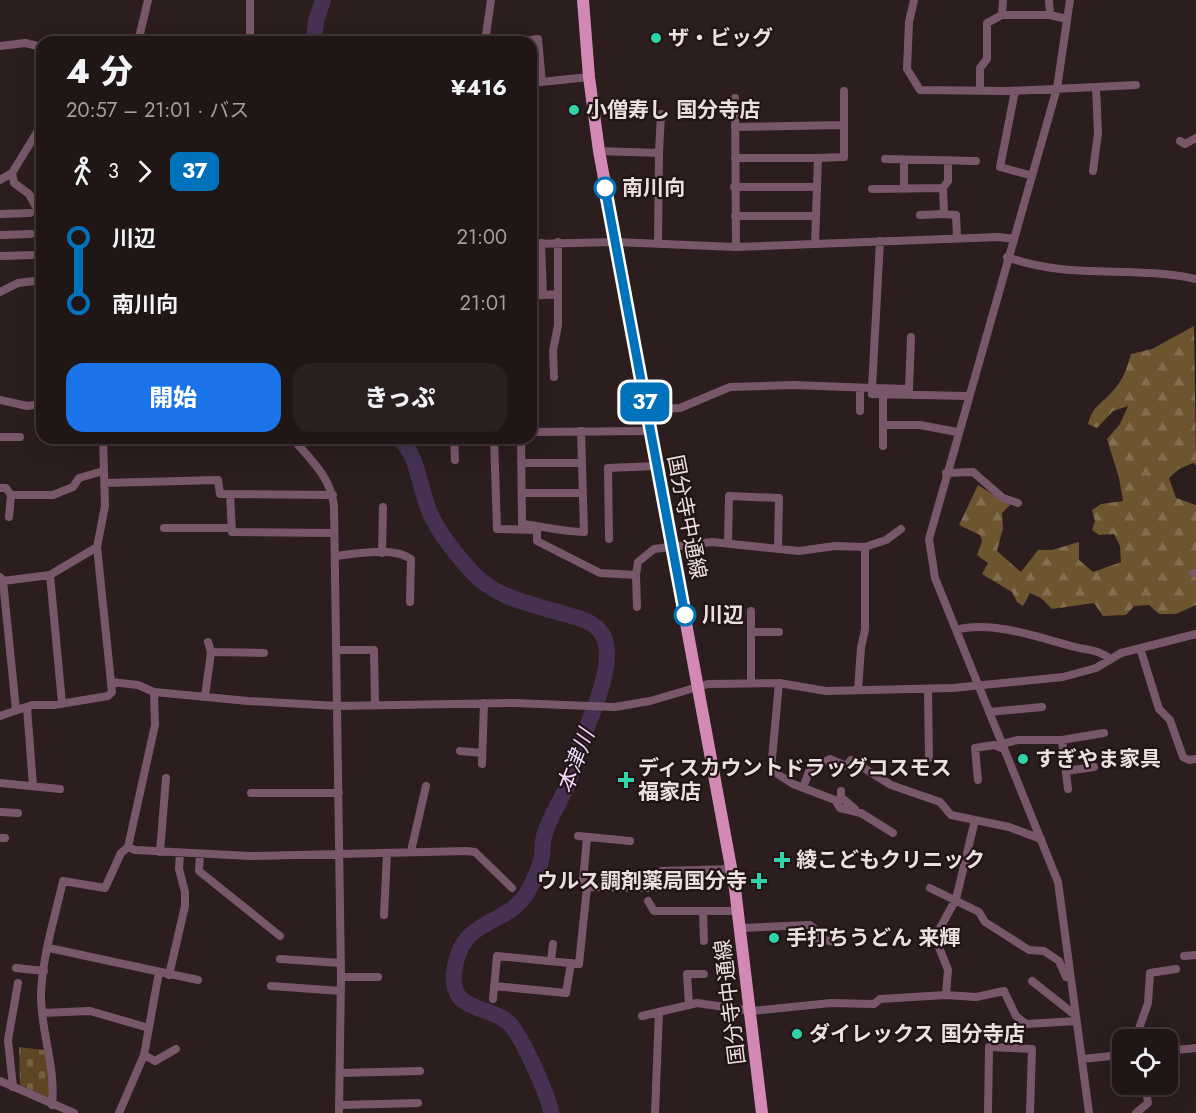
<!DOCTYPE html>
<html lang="ja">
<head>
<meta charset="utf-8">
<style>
	:root { --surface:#211616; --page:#291f1f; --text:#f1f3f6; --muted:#a29fa1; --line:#3e3535; --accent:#1a73e8 }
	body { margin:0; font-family:Jost,"Noto Sans JP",sans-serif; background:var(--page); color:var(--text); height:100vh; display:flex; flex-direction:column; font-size:22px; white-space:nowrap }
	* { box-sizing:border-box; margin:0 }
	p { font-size:20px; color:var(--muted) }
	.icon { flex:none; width:33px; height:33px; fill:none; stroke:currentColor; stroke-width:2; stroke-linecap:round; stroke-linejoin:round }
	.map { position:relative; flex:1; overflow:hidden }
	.drawer { position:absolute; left:36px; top:36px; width:501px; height:408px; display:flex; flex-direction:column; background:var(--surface); border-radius:18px; box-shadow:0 6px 24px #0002,0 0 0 2px var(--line) }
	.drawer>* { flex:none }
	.badge { padding:0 12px; border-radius:9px; font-size:21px; line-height:39px }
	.fabs { position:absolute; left:1112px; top:1029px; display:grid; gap:12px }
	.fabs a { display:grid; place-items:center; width:66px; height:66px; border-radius:12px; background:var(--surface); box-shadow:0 6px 24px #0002,0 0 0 2px var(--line); font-size:30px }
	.map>.badge { position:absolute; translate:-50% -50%; box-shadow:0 0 0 3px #fff }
	.legs { display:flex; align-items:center; gap:9px; height:66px; padding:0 30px; font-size:20px }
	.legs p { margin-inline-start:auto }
	.head { display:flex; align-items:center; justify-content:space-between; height:102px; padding:0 30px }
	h1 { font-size:33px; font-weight:800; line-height:45px }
	.action { display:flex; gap:12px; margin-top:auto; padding:12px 30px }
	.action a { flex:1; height:69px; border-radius:18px; background:var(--accent); color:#fff; font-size:24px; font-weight:800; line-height:69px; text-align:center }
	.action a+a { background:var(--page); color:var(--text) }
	ul { padding:0 30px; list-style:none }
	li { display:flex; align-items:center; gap:21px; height:66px; font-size:22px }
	li i { display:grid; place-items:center; width:9px; height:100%; margin:0 8px; background:currentColor }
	li i::after { content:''; width:15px; height:15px; margin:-8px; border:4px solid; border-radius:50%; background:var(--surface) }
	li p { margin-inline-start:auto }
	li:first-child i { background:linear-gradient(#0000 50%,currentColor 0) }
	li:last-child i { background:linear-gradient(currentColor 50%,#0000 0) }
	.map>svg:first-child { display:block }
	.forest { fill:url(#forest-firs) }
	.cemetery { fill:url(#cemetery-stones) }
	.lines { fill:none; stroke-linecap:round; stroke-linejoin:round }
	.river { stroke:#463152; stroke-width:16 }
	.minor { stroke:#79576b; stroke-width:8 }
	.primary { stroke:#d28ab5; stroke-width:12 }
	.line-1-casing { stroke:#fff; stroke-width:14 }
	.line-1 { stroke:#0072bc; stroke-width:9 }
	.poi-dot { fill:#2fd4aa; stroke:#221315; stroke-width:2 }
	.stop-1-dot { fill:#fff; stroke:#0072bc; stroke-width:3 }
	.labels { text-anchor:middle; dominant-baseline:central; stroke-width:4.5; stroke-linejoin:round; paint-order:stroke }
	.poi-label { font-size:21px; font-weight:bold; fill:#ebe0e0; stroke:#221315; text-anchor:start }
	.stop-label { font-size:21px; font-weight:bold; fill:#ebe0e0; stroke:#221315; text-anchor:start }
	.street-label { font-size:21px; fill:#ebe0e0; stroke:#221315 }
	.water-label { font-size:22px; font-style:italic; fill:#efd9fe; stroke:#221315 }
</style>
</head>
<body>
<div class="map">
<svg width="1196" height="1113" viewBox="0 0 1196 1113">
	<defs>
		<pattern id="forest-firs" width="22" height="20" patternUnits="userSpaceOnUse" patternTransform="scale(1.5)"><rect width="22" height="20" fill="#6d5530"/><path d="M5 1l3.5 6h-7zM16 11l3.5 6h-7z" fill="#826d4e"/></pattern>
		<pattern id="cemetery-stones" width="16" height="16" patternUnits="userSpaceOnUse" patternTransform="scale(1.5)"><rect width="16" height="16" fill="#5b4523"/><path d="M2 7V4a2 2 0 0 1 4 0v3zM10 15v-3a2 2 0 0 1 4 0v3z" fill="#736043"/></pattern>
	</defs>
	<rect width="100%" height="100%" fill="#2c1d1e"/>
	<!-- forest -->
	<path class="forest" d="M1194,326L1196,465L1193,463L1179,469L1169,478L1176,498L1196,505V605L1176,614H1159L1149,605L1134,606L1126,615L1103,616L1094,603L1052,609L1041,598L1030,593L1023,606L1017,602L1012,592L982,574L988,563L977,555L982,541L980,535L959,525L978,485L1010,505L1002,513L1003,528L997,551L1021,572L1038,550H1052L1079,542V560L1093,572L1121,562L1120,546L1114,534L1099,535L1092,530L1095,521L1092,510L1101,504L1123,501L1119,478L1107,439L1120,424L1128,406L1113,411L1097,428L1088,424C1093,406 1099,406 1111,393C1122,382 1127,369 1131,354L1152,349Z"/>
	<!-- cemetery -->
	<path class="cemetery" d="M19,1047L44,1050L52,1074L49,1098L20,1085Z"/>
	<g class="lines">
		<!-- river -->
		<path class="river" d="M314,42L316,21L323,0
			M399,438C419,456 419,489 430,513C440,535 456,554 472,572C496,598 528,603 561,613C574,617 588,619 598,629C623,652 589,719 580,745C575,758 573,772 568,784C561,801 550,816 545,833C542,840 543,848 542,856C540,869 533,882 527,893C504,929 461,915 454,973C450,1013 488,1004 509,1023C521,1035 549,1096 551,1113"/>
		<!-- minor -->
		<path class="minor" d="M250,0V42
			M914,0L909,22L907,69L920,90L1008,91L1096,87L1098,133L1093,171
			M1003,0L1002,15H1050L1067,19
			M1049,0L1050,15
			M1070,0L1057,88L929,539L935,578L1058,882L1089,1113
			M138,42L148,0
			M485,42L491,0
			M516,42L538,39L542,82
			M0,46L25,43L42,47
			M531,83L589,77
			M1096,87L1136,85
			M980,91V68L987,59V23L1002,15
			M1015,91L1000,167L1030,175
			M735,98L736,247
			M735,127L844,125
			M1180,141L1185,144L1196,138
			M599,151L659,153L658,243
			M659,153L661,114
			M735,158H818
			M885,159L976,161
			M948,161V181L943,188L944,214L956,215L957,238
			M12,173L14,183L29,194L42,218
			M0,180L12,173L42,124
			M734,187H816
			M872,189L943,188
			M904,189V160
			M0,214L30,213
			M920,215L944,214
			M735,216H815
			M0,235L31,234
			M880,241L872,388L909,389L911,337
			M541,243L543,295
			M531,244L615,242L736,247L999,237L1013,239
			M815,244L818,158L844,157V91
			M0,256L32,255
			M1007,257C1069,280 1133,265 1196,279
			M0,292L18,283L42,280
			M531,296L558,294
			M554,377L553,351L558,325V242
			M883,394V446
			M0,400L27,406L42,404
			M647,410L680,408L730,387L793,385L872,388V394L968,396
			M860,411V388
			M883,425H920L957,432
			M531,432L651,431
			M0,437H20
			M103,438L105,506L97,547L111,682
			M292,438C310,459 331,477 334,506L341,977L339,1113
			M454,438L455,460
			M494,438L497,529L537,530V541L600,573L636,575L638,562L654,549L712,542L799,551L835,546L865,547V629L861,648L858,690
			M521,438L522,524C543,526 562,532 584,532L581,431
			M521,463H582
			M946,473L973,472L1003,498L1018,503
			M105,483L218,480L220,494L333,495
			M0,488H6L11,495H53L73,487L79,478L103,471
			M522,493H583
			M230,494L232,532L334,533
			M9,517L11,495
			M164,528H230
			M609,539L608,468L657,466
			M728,543L729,496L779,498L778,549
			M865,547L886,540L901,529
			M382,553L383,507
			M335,556C356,554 393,546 411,559L410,602
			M1193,573H1196
			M50,575L62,703
			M636,575L637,607
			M0,577L3,581L16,710
			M3,581L50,575L97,547
			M751,611V683
			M956,630C992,620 1040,638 1075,647C1087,650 1100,650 1110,659
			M751,632H779
			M1140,648L1159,709L1170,720L1183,757L1189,760L1196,759
			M338,650H374L375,705
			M211,652L264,653
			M779,683L771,770L793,784L835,800L840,808L861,813L893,833
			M928,689L929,758
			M154,692L155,725L128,847L135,850L250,856L467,851L475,852L512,888
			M205,696L211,652L208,642
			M27,707L33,786
			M989,712L1042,707
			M0,716L32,705H54L108,696L112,692L111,682L138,685L154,692L248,701L338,706L514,703L615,707L650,701L708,684L779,683L826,691L953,688L1063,677L1096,668L1121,653L1196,634
			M1062,740L1068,789
			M1002,744L1018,740H1062L1104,733
			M460,751L482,753
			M482,764L484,703
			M1066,771L1094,767
			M978,780L975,748L994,745L1004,749
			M0,783L60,789
			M803,788L810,769L830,759L846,766L851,760L891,785L940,802L951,815L1009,827L1041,839
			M841,791V797L855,809
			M251,793H339
			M0,812L18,813
			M578,836L630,841
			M0,838H5
			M411,851L426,786
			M160,852L166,778
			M200,854L199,871L280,936
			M587,887L583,881L587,837
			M930,888L979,912L985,922L1029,950L1044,951L1059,961L1066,977
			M648,901L654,911H738
			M703,911L704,941
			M384,915L387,853
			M741,928L810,925L817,931V939L843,943
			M49,948L198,980
			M1184,956L1196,955
			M280,959L341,963
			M551,961L553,944
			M16,968L44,971
			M169,975L185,906V892L179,869L180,853
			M341,977H378
			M1032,981L1075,1015
			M271,986L341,991
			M494,986L566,993L571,963
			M946,995L976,997L1004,991L1016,1016L1026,1024L1076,1021
			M493,999L497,956L579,964L587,887L654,888V878L661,871L732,869
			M689,1005L687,974H704
			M42,1013L90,1011L149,1028
			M642,1016L697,1003L752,1011L831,1003L874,1004L880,999L946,995L948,970L935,937L956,899L975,820
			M1135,1040L1148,1003L1150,973L1176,969
			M1167,1051L1196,1048
			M144,1055L155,1061L176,1049
			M1082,1059L1122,1055
			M340,1073L420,1071
			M0,1081L74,1113
			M13,1087L8,1040L18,983
			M52,1105C56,1066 41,1034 41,995C42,957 55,917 63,881L105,888L121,853L128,847
			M340,1105L418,1103
			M119,1113L144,1055L159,972
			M655,1113L659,1012
			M988,1113L989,1047L1032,1049L1030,1113
			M1136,1113L1148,1103L1145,1084"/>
		<!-- primary -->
		<path class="primary" d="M583,0L589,77L599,151L735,889L762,1113"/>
	</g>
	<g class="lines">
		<!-- line-1 casing -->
		<g class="line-1-casing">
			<path id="line-1" d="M605,188L685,615"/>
		</g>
		<!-- line-1 -->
		<use href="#line-1" class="line-1"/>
	</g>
	<!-- markers -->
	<g class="poi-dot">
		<circle cx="656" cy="38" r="6"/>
		<circle cx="574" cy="110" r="6"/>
		<circle cx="1023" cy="759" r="6"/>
		<path d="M623 771h6v6h6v6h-6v6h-6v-6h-6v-6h6z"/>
		<path d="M779 851h6v6h6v6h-6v6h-6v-6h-6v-6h6z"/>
		<path d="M756 872h6v6h6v6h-6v6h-6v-6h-6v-6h6z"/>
		<circle cx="774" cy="938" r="6"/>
		<circle cx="797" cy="1034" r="6"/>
	</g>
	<g class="stop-1-dot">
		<circle cx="605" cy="188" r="10"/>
		<circle cx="685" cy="615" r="10"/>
	</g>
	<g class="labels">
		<!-- poi labels -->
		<g class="poi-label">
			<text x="668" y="38">ザ・ビッグ</text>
			<text x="586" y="110">小僧寿し 国分寺店</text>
			<text x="1035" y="759">すぎやま家具</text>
			<text x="638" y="768">ディスカウントドラッグコスモス<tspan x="638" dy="24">福家店</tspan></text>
			<text x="796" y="860">綾こどもクリニック</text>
			<text x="747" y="881" text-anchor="end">ウルス調剤薬局国分寺</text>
			<text x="786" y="938">手打ちうどん 来輝</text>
			<text x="809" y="1034">ダイレックス 国分寺店</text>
		</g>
		<!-- stop labels -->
		<g class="stop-label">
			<text x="622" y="188">南川向</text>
			<text x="702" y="615">川辺</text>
		</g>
		<!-- street labels -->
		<g class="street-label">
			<text transform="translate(687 517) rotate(79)">国分寺中通線</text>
			<text transform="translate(730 1002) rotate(-97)">国分寺中通線</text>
		</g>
		<!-- water labels -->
		<g class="water-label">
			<text transform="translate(575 761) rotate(-69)">本津川</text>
		</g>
	</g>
</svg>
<div class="fabs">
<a><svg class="icon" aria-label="locate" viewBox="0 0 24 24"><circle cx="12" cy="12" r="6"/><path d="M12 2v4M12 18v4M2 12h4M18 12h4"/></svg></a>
</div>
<b class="badge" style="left:645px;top:402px;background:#0072bc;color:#fff">37</b>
<section class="drawer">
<div class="head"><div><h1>4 分</h1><p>20:57 – 21:01 · バス</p></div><b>¥416</b></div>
<div class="legs"><svg class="icon" aria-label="walk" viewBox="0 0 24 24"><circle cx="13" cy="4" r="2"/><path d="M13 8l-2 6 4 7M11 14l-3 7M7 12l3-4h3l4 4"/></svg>3<svg class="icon" aria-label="forward" viewBox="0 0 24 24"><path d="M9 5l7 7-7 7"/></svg><b class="badge" style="background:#0072bc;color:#fff">37</b></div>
<ul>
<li><i style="color:#0072bc"></i><b>川辺</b><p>21:00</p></li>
<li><i style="color:#0072bc"></i><b>南川向</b><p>21:01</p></li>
</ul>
<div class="action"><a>開始</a><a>きっぷ</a></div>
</section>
</div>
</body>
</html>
